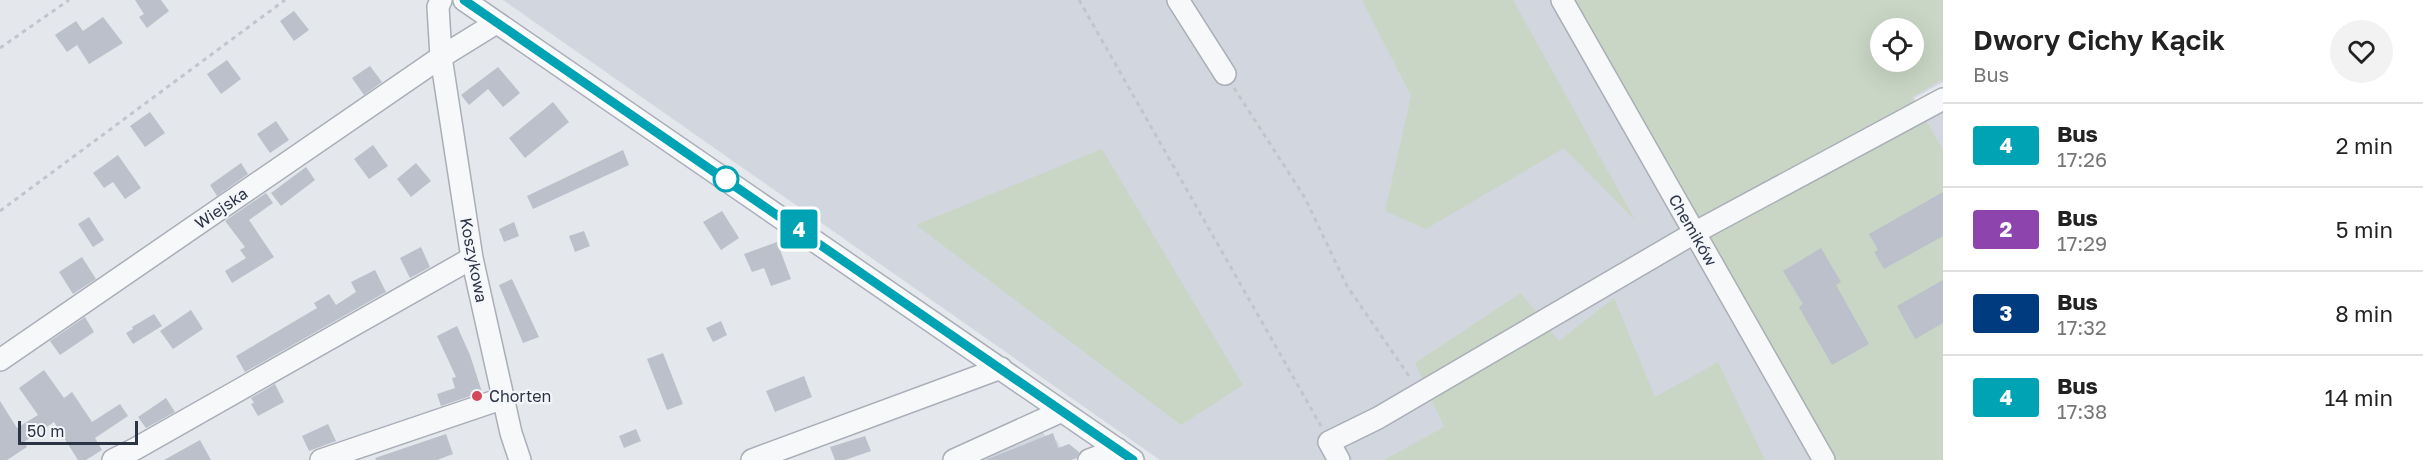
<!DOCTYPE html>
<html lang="en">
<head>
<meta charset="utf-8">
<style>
	:root { --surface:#fff; --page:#f2f2f2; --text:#222; --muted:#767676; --line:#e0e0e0 }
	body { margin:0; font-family:"Golos Text",sans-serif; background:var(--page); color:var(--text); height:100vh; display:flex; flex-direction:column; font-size:22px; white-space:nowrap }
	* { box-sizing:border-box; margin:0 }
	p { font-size:20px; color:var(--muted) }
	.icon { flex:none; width:33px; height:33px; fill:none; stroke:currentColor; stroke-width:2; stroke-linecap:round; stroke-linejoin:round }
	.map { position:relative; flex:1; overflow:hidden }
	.drawer { display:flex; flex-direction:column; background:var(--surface); width:480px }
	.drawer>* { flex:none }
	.badge { padding:0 12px; border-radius:4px; font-size:21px; line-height:39px }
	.buttons { position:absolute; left:1870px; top:18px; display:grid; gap:12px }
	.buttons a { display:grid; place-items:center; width:54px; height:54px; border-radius:50%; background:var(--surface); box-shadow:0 6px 24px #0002; font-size:30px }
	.scale { position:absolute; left:18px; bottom:15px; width:120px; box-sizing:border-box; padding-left:6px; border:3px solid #2b3445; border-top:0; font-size:16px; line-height:21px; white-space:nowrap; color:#2b3445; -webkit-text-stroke:4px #f4f6f9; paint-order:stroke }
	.map>.badge { position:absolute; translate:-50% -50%; box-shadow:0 0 0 3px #fff }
	.round { display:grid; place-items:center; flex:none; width:63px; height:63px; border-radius:32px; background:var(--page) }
	.overview { display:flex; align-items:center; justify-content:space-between; height:102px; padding:0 30px }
	h1 { font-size:28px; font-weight:600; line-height:45px }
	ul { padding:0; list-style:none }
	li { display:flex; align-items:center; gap:18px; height:84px; padding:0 30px; border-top:2px solid var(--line) }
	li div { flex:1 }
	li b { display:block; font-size:22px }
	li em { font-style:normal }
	li .badge { min-width:66px; font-weight:700; text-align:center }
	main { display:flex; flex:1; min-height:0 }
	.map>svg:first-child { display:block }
	.built { fill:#d2d6de; fill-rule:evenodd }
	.green { fill:#c9d6c5; fill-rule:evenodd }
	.building { fill:#bbc0ca }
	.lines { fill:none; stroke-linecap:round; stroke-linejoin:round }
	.minor-casing { stroke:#a9aeb7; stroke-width:24 }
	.path { stroke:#c2c5cb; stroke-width:3; stroke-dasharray:4.5 4.5; stroke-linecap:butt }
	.minor { stroke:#f7f8fa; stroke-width:21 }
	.line-casing { stroke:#fff; stroke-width:14 }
	.line { stroke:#00a3b4; stroke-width:9 }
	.stop-dot { fill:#fff; stroke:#00a3b4; stroke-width:3 }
	.poi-dot { fill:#d1495b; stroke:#f4f6f9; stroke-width:2 }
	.labels { text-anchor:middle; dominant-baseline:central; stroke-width:4.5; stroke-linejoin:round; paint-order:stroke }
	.street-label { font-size:16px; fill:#2b3445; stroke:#f4f6f9 }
	.poi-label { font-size:16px; fill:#2b3445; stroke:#f4f6f9; text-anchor:start }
</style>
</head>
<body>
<main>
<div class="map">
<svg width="1943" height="460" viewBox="0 0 1943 460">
	<rect width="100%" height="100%" fill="#e4e7ec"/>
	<!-- built -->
	<path class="built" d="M503,0H1943V82L1914,98L1924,115L1943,104V460H1160ZM1881,28H1914V62H1881Z
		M1042,429L1048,444L1057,440L1066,460H961Z"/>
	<!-- green -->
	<path class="green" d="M1362,0H1513L1635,220L1564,148L1426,229L1385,211L1411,96Z
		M1574,0H1943V79L1912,97L1943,150V460H1835ZM1881,28H1914V62H1881Z
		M1102,149L1243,385L1181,425L916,225Z
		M1521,293L1559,341L1614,298L1655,397L1718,362L1765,460H1384L1444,427L1415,363Z"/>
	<!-- building -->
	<path class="building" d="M135,0H161L169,11L147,28L139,17L144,14Z
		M294,11L309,30L294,41L280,21Z
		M103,17L123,43L89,64L77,45L67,52L55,35L76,21L83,31Z
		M227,60L241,79L221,94L207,74Z
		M370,66L382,82L364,95L352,78Z
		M498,67L520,93L503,107L488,89L469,105L461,95Z
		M553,102L569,122L525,158L509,138Z
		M150,112L165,133L145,147L130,126Z
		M276,121L289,140L270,153L257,134Z
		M373,145L388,166L369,179L354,159Z
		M623,150L629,165L533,209L527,196Z
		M118,155L141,188L125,199L113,182L104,188L93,173Z
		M241,163L248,174L217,196L210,185Z
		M416,163L431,181L411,197L397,179Z
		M306,167L315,180L281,206L271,193Z
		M1943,192V236L1884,269L1874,252L1878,250L1869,234Z
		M266,193L273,203L249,220L274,257L232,283L225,271L246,258L240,250L245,247L225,221Z
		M722,211L739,238L721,250L703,222Z
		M89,217L104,240L93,247L78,224Z
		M514,222L519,236L504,242L499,229Z
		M584,231L590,246L575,252L569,236Z
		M777,242L791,279L771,286L764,268L752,272L744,254Z
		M421,247L430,267L410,278L400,258Z
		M1821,248L1841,282L1836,285L1869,344L1832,365L1799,307L1803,304L1783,271Z
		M82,257L96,279L73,294L59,272Z
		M375,270L386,292L245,372L236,356L317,308L314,303L329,294L336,305L356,292L351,282Z
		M512,279L539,337L523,343L499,285Z
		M1943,280V323L1915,339L1897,306Z
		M191,310L203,329L173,349L160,331Z
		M154,314L162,326L133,344L126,333L133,329L132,327Z
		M85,317L94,332L60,355L50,341Z
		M721,321L727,335L713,342L706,328Z
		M457,326L470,355L482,392L441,406L437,394L455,388L452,378L456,377L437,336Z
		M663,353L683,404L667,410L647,359Z
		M44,370L64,398L72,392L92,422L120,404L128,416L95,438L102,450L86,460H78L54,422L24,442L27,447L7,460H0V401L17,428L38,415L19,388Z
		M804,376L812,397L775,412L766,391Z
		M275,384L284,402L258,416L251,404L254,403L251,398Z
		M166,398L175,412L146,428L138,417Z
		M328,424L336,441L309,451L302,436Z
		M636,429L641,441L624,448L619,436Z
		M1053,433L1058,448L1069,444L1079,452L1077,458L1071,460H985Z
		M446,434L453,454L437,460H376L375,458Z
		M865,436L871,451L845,460H835L830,447Z
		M200,440L211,460H164Z"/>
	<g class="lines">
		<!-- minor casing -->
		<g class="minor-casing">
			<path id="minor" d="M441,0L438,7L441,57L472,258L511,433L520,460
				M464,0L1133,460
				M1178,0L1225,74
				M1562,0L1824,460
				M0,360L441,57L496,23
				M113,460L135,449L472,258
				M321,460L504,398
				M752,460L1001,368
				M954,460L1062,411
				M1089,460L1118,449
				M1339,460L1329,442L1378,418L1694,233L1943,99"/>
		</g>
		<!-- path -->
		<path class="path" d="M1079,0L1321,426
			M0,48L69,0
			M1234,88L1305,198L1347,286L1411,379
			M0,211L285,0"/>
		<!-- minor -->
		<use href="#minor" class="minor"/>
	</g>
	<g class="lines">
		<!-- line casing -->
		<g class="line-casing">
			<path id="line" d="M464,0L1133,460"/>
		</g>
		<!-- line -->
		<use href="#line" class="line"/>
	</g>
	<!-- markers -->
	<circle class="stop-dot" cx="726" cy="179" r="12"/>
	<circle class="poi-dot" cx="477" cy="396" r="6"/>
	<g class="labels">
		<!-- street labels -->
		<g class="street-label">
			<text transform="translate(221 208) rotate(-34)">Wiejska</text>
			<text transform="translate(1693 230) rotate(60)">Chemików</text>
			<text transform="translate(474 260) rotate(79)">Koszykowa</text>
		</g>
		<!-- poi labels -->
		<g class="poi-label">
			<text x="489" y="396">Chorten</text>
		</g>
	</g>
</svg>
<div class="buttons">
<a><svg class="icon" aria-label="locate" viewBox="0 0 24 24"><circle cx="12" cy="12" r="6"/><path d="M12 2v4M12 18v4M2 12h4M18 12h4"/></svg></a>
</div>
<div class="scale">50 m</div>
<b class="badge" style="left:799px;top:229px;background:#00a3b4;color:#fff">4</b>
</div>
<section class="drawer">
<div class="overview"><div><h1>Dwory Cichy Kącik</h1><p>Bus</p></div><a class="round"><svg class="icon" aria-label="heart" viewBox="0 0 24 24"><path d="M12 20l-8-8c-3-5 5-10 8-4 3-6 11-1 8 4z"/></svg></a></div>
<ul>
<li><span class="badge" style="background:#00a3b4;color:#fff">4</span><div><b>Bus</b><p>17:26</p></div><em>2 min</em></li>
<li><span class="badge" style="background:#8e44ad;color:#fff">2</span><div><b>Bus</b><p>17:29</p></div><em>5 min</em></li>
<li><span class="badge" style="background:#003b80;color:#fff">3</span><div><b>Bus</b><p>17:32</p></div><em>8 min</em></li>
<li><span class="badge" style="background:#00a3b4;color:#fff">4</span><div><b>Bus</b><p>17:38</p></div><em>14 min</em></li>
</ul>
</section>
</main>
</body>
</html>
